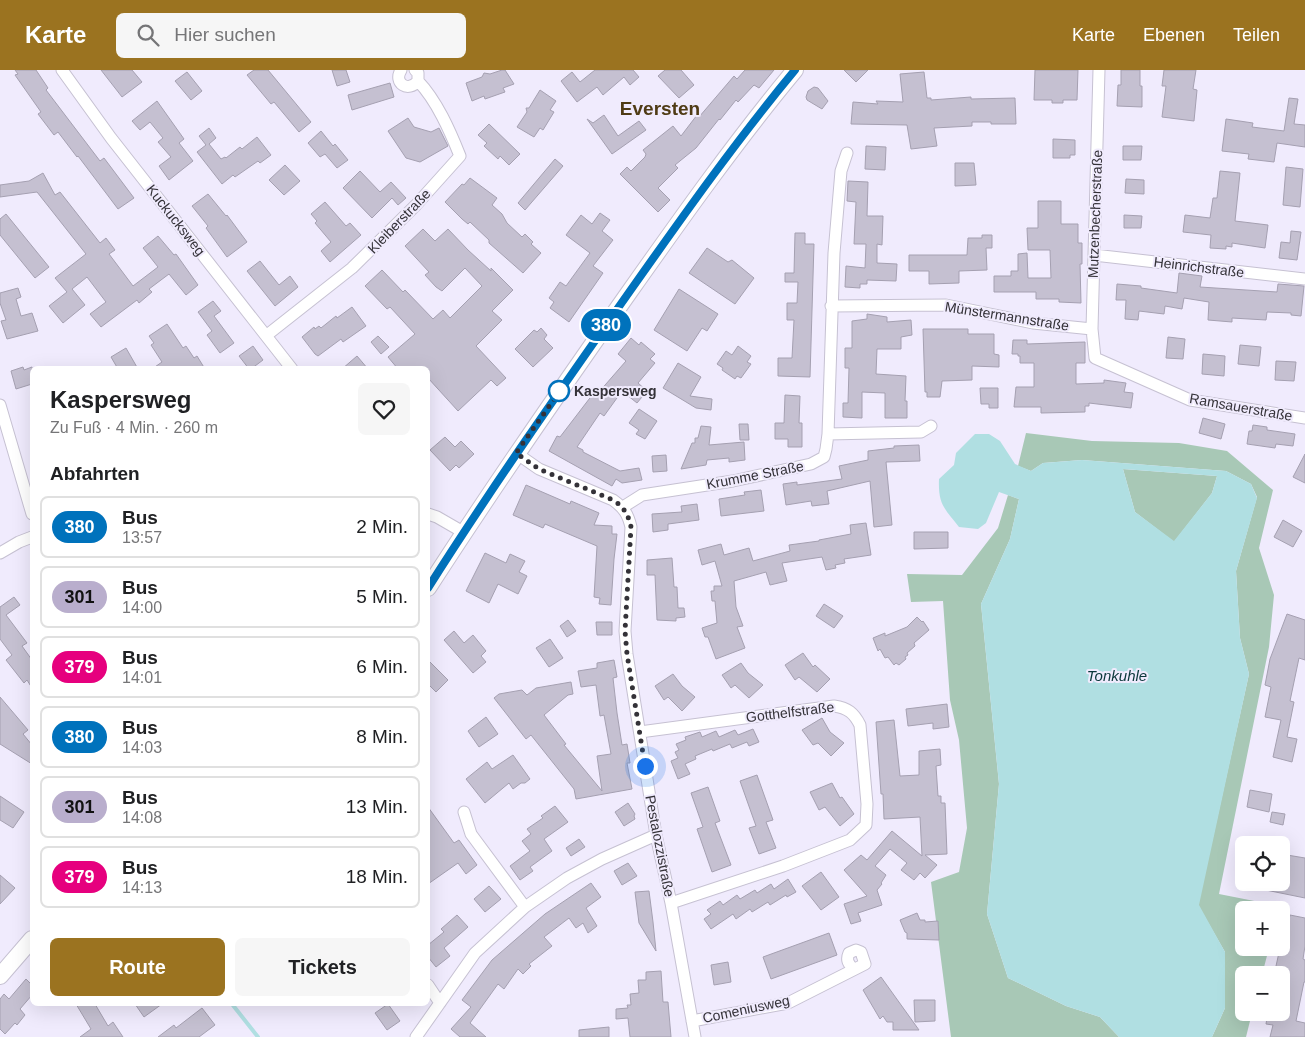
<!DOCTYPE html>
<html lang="de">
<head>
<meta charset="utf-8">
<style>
	:root { --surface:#fff; --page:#f6f6f6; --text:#202124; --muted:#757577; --line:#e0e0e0; --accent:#9b7320 }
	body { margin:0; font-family:Arial,sans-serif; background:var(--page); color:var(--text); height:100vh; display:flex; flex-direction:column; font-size:19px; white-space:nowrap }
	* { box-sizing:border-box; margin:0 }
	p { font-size:16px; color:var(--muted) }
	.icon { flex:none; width:28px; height:28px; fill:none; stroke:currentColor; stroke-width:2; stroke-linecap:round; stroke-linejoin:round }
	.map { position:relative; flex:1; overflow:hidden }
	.side { position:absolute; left:30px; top:296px; width:400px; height:640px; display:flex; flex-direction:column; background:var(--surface); border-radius:8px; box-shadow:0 5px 20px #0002 }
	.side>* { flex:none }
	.badge { padding:0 10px; border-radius:16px; font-size:18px; line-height:32px }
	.fabs { position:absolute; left:1235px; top:766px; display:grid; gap:10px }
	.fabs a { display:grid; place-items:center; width:55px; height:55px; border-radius:8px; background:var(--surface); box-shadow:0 5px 20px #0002; font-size:25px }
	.you { position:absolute; width:25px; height:25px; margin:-12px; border:4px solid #fff; border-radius:50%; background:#1a73e8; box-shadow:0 0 0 8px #1a73e833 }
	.map>.badge { position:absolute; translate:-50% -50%; box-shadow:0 0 0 2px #fff }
	h2 { padding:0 20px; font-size:19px; line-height:45px }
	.round { display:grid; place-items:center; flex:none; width:52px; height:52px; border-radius:8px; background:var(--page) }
	.overview { display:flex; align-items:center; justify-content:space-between; height:85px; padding:0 20px }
	h1 { font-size:24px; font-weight:700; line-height:38px }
	.cta { display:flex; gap:10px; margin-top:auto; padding:10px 20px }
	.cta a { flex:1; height:58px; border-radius:8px; background:var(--accent); color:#fff; font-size:20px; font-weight:700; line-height:58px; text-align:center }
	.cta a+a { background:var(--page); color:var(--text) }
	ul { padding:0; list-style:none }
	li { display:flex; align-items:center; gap:15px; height:62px; margin:0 10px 8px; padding:0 10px; border:2px solid var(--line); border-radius:8px }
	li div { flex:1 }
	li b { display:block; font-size:19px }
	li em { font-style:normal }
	li .badge { min-width:55px; font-weight:700; text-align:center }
	header { display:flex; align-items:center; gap:30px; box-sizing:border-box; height:70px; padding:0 25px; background:var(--accent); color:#fff }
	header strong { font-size:24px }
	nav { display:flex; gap:28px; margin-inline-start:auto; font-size:18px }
	.search { width:350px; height:45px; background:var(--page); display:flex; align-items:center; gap:12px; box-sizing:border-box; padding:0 18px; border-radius:8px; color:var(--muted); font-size:19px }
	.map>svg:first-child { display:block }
	.green { fill:#a8c8b6 }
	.water { fill:#b0dfe2; fill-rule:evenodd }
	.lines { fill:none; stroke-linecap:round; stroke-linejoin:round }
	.stream { stroke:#b0dfe2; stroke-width:4 }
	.building { fill:#c5c0d1; stroke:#a5a0b1 }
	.street-casing { stroke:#c6c1d2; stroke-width:13 }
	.secondary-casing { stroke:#c6c1d2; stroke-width:18 }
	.street { stroke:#fff; stroke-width:11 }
	.secondary { stroke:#fff; stroke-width:16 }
	.line-casing { stroke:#fff; stroke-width:11 }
	.line { stroke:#0072bc; stroke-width:8 }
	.walk { stroke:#343238; stroke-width:5; stroke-dasharray:0 9 }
	.stop-dot { fill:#fff; stroke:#0072bc; stroke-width:2.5 }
	.labels { text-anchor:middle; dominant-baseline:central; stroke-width:4; stroke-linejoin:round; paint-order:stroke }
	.street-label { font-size:14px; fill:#343238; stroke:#f0ebfd }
	.stop-label { font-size:14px; font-weight:bold; fill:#343238; stroke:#f0ebfd; text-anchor:start }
	.water-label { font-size:15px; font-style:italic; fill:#0a373a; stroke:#f0ebfd }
	.district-label { font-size:19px; font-weight:bold; fill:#4f3b15; stroke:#f0ebfd }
</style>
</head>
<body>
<header>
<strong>Karte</strong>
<div class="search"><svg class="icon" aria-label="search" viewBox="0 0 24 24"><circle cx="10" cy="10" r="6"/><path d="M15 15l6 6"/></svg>Hier suchen</div>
<nav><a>Karte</a><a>Ebenen</a><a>Teilen</a></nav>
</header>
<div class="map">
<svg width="1305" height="967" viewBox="0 0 1305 967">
	<rect width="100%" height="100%" fill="#f0ebfd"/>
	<!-- green -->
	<path class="green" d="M1026,363L1092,371L1179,373L1227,381L1273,420L1259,478L1274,525L1269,577L1219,824L1279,836L1278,840H1244V878H1269L1262,905H1244V942L1252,943L1246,967H1212L1225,938V882L1198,835L1249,604L1240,568L1236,501L1257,427L1251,414L1226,401L1082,390L1043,393L1031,401L1018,396Z
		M1123,399L1217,406L1212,423L1174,472L1135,442Z
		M1008,425L1019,429L1010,469L981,534L999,714L987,844L1008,908L1066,936L1100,947L1119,967H951L931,812L959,802L967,758L959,670L950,630L943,531L911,532L907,504L962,505L998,458Z"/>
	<!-- water -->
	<path class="water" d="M975,364H989L1000,371L1015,394L1031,401L1043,393L1082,390L1226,401L1251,414L1257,428L1236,501L1240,568L1249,604L1199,835L1225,882V938L1212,967H1119L1100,947L1066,936L1008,908L987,844L999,714L981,534L1010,469L1019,429L999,422L986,453L978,459L959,457C944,438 938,434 939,409L954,395L956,383ZM1123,399L1217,406L1212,423L1174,471L1135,442Z"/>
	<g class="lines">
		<!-- stream -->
		<path class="stream" d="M232,934L258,967"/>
	</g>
	<!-- building -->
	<path class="building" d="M15,0H36L48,18L46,20L100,91L104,88L134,128L118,139L78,86L77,87L58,62L54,65L38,44L41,42L15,5L18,4Z
		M101,0H132L142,12L122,27Z
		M254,0H268L311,52L299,62L274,32L271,34L247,5Z
		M332,0H346L350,12L337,16Z
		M502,0H505L514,14L503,18L505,22L485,29L484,26L472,31L466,13L482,7L484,3L490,4Z
		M595,0H633L639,7L630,15L624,7L603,25L597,17L577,32L561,11L572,2L580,12Z
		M665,0H681L694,15L679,28L658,6Z
		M745,0H774L759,18L754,15L738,32L736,30L720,50L719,49L696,78L675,95L678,98L658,118L670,130L658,142L620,104L627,97L631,101L645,87L646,84L643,80L673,56L681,66L697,45L699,47L734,6L737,9Z
		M844,0H868L856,12Z
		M1035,0H1078L1077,30H1063V33H1052V30H1034Z
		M1121,0H1140V16H1142V37L1117,36L1118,15H1121Z
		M1164,0H1196L1193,19L1197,20L1194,51L1162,47L1166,16H1162Z
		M187,2L202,21L191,30L175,11Z
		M924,2L927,28H931V30L971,27V29L1015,28L1016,54H991V52H972V56L934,58L937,76L911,79L907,55L851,54L853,32L878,34L876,31L903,32L900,4Z
		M390,13L394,27L352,40L348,25Z
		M814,17L818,18L828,31L822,39L807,30L806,27L808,21Z
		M540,20L556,31L550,40L554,42L543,60L540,58L534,67L517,57L527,42L526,38H529Z
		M1289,28L1298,29L1294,54L1305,55V77L1277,73L1274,92L1248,89L1249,84L1222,81L1226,49L1253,53L1252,57L1284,61Z
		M157,31L184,69L179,73L193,91L169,110L159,96L171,87L158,72L163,68L150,52L140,60L132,51Z
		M604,45L618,66L639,51L646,60L612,84L587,49L593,53Z
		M408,48L414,57L431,62L439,58L448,76L420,92L406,88L388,61Z
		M489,54L520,84L509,95L500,86L498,89L484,76L487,73L478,65Z
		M209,58L216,68L209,74L221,89L225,87L226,88L240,77L242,79L257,67L271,85L260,93L258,91L235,107L233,105L222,114L197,82L206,75L199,66Z
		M321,61L333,76L335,74L348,90L337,98L325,84L320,87L308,73Z
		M1053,69L1075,70V85H1070V88H1053Z
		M866,76L886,77L885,100L865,99Z
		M1123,76H1142L1141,90H1123Z
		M555,89L563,96L525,140L518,133Z
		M955,93H974L976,115L955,116Z
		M285,95L300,111L284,125L269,110Z
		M1286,97L1303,99L1300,137L1283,135Z
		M360,101L380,122L391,112L406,128L398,135L392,128L372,148L343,118Z
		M1220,101L1240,103L1235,151L1268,155L1265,178L1232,173V177L1226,176V179L1210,178L1211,165L1183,162L1185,145L1210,148L1213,128H1217Z
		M43,103L55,125L60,122L100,173L106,168L115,180L109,184L133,216L158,197L143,178L158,166L174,185L176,184L198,215L186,225L169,204L149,219L152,222L139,233L137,230L101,257L90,244L106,232L87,207L72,219L85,235L63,253L49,236L67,222L55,208L86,184L37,122L0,127V115L29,111Z
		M470,108L497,128L492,135L502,144L507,153L522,167L525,164L533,172L531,174L541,183L523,203L489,173V170L470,152L468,154L462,149L445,132L462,114L464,115Z
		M1126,109L1144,110V124L1125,123Z
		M848,111L868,112L867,146H883L882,175L877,174V193L897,194L896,211L867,210V214H860V218L845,217L846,196L865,198L866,174H854L856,132L847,131Z
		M208,124L226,146L227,145L247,172L227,187L206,158L208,156L192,136Z
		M1038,131H1061V154H1078V173H1082V194H1080L1081,233L1059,232V229H1036V222H994V206H1011V201H1018V184L1027,183L1028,208H1051L1050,180H1028L1027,158H1038Z
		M325,132L346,156L350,153L361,165L330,192L321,181L331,172L315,153L317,151L311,144Z
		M600,143L610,150L602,161L613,170L593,196L603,203L569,252L550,238L554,232L549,228L560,212L566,216L590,183L566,165L581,145L592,154Z
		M6,144L49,197L35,208L0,165V149Z
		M1124,145L1142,146L1141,158H1124Z
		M423,159L435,171L448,159L468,180L491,201V198L513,220L492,241L502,250L476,276L506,308L497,316L491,310L458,341L428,308V299H398L388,287L415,264L390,237L387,239L365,216L382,200L403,222L405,220L433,249L443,240L450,248L482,216L465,198L442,221L436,217L425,205L429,202L405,176Z
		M1291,161L1301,162L1297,190L1279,188L1281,172L1290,173Z
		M795,163H805V174H814L810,307L778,306V288H792L794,250H787V233H797L798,212H785V203H794Z
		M982,165H992V178H986L987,200L959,201V213L929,214V201H909V185H967L968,168H982Z
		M707,178L728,192L732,190L754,208L735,234L689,203Z
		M260,191L279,215L290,206L298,217L275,236L247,201Z
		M1179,203L1202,206L1200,217L1277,222L1278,214L1304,216L1301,246L1291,245V243L1267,242L1266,250L1232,248V252L1208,250L1209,232L1184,228L1182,239L1165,236L1164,244L1139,241L1138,250L1125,249L1126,230H1116L1117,214L1141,216V218L1177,223Z
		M18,218L21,227L16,229L21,246L32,243L38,261L7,269L1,251L6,250L0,233V223Z
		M679,219L718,244L707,261L702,258L687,281L654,260Z
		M213,231L221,241L214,246L234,273L220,283L207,265L212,261L198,242Z
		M352,237L366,256L343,272L341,269L318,286L315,284L302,267L314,257L315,259L319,256L321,258L336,246L337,248Z
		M867,244L887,247V252L911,250L912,265L901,267V279H877L876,304L906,306L905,331H907V348H885V323L862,322V348L843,347V333H848L849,298H845V278H852V251L867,249Z
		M167,254L183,278L186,276L194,288L197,286L205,299H152L162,292L151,275L154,273L149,266Z
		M541,258L547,265L544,269L553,278L533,297L515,279L534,260L537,262Z
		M923,259H968V264H994V284L999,285V297L972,296V310L942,311L940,327H927V322H925Z
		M378,266L389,277L381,284L371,272Z
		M1168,267L1185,269L1183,289L1166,288Z
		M631,268L639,275L641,272L655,284L650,289L655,293L638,313L647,321L637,333L622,321L604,346L600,343L577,377L583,380V382L620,401L639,398L642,410L622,413L616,409L612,416L549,381L557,366L560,367L596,320L599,322L626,291L618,284Z
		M1013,270H1027V274L1085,272V293H1076V314L1104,313V310L1126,313L1124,322L1133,323L1131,338L1089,333V336H1085V342L1041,343V337H1014L1016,317H1034V293H1020V286H1018V284H1012Z
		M1240,275L1261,277L1259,296L1238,294Z
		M253,276L263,290L251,299H249L239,286Z
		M738,276L751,286L747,292L751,294L741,308L737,306L735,309L722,300L723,298L717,294L726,281L732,285Z
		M126,278L138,299H118L111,287Z
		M1203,284L1225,286L1224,306L1202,304Z
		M357,286L368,299H342Z
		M1276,291L1296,292L1294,311L1275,310Z
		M678,293L701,307L690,326L712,329L711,340L696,338L663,318Z
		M23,297L24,300L32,297V314L16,319L11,301Z
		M980,318H998V338H989V334H981Z
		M785,325L800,326L799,353H802V377H788V369H775V353H784Z
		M639,339L657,351L645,369L636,364L639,360L629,353Z
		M1203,348L1225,354L1221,369L1199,363Z
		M739,354H748L749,370H740Z
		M1253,355L1267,357V360L1295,364L1293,376L1276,374L1275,378L1247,374L1249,361H1252Z
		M701,356L711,357L709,375L744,372L745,390L729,392V388L707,390L706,395L681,399L692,373H695V368H698Z
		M445,367L455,377L461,371L474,384L459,398L456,395L450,401L430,380Z
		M919,375L920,391L886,392L892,455L874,457L870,411L827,421L829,434L812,436L811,431L786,435L783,414L797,412V415L842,409L839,396L868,390V381L894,378V376Z
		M1305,384V413L1293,407Z
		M666,385L667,401L653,402L652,386Z
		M526,415L570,434L571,431L599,443L594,455L612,456V464H617L614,489L611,535L599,534L600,528L594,527L597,476L545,454L543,458L513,445Z
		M761,420L764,441L721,446L719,429L745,425L744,422Z
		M697,434L699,450L668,454V460L653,462L652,444L682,442L681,436Z
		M1283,450L1302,461L1293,477L1274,467Z
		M866,453L871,485L844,489L845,493L835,495L836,498L826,500L822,487L782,493L787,511L770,515L766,502L734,511L736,537L743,556L737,557L745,578L716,589L708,567H705L702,558L717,553L715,531H712L711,521H714V516H722L715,491L702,495L698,480L721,474L724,485L749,478L753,491L790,481L789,475L819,471V470L851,464L850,455Z
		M914,462H948V478L914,479Z
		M485,483L506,493L510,484L525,491L519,502L527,506L518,524L498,514L489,533L466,521Z
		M672,488L674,517H677L678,538H684L685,547L676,548V551L657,550L655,505H647V490Z
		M14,527L20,535L6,545L27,573L22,576L32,590V618L27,610L24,613L6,590L12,585L0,569V537Z
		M824,534L843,546L834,558L816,546Z
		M1287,544L1305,550V590L1299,588L1290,631L1294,632L1287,667L1297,669L1292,692L1273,687L1281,650L1265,647L1271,617L1265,615L1270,589Z
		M917,547L922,552L923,551L929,560L914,573L915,576L907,583L908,585L905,587L906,589L899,595L896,593L894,595L888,587L885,588L880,579L878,581L873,568L885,563V566L907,557Z
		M568,550L576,561L567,567L560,556Z
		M596,552H612V565H597Z
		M454,561L464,573L473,565L486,581L481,586L486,592L473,603L444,570Z
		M550,569L563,588L549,597L536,578Z
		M803,583L813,597L815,595L830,609L817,622L799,607L795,610L785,595Z
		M428,590L448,610L436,622L428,614Z
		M614,590L617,607L613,608L617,643L622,675L627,674L630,693H627L632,719L576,729L574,719L531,665L526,669L494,628L499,624L522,620L527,625L536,618L571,612L573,624L568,625L544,645L566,674L564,675L602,721L597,686L611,684L604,645L600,646L596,615L581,617L578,601L597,598V593Z
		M741,593L748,603L763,615L749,628L735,615L731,618L722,605Z
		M673,604L682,616L695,627L682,641L668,627L664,630L655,616Z
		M0,627L28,660L23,664L32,675V694L0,674Z
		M947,634L949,657L933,659V653L908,656L906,639Z
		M486,647L498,664L479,677L468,661Z
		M822,648L830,662L844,673L831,686L818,673L813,675L802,660Z
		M894,650L900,706L919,705V681L940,679L941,695L936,696L938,726H941V733H945L947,784L925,785L937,795L925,808L920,803L914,810L901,800L907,793L890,779L875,796L886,805L881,813L882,814L877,820L882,835L858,843L861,851L851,854L844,834L867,826L844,800L861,785L867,790L892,761L922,786L920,747L884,749L883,724H881L876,652Z
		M753,659L759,672L749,676L747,672L732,678L730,674L713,681L712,679L695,686L696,689L685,694L690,704L678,709L671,691L678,688L675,682L679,680L676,674L686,670L685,667L700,662L702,667L716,661L719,667L735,660L738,665Z
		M513,685L530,709L525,713H521L513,719L509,713L485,733L466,709L487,692L492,699Z
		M757,705L773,750L766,752L776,778L759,784L749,758L756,756L740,711Z
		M832,713L840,728L842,727L854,744L840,756L825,737L819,740L810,722Z
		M708,717L720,751L715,753L731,795L712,802L697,759L703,757L691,723Z
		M1250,720L1272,724L1269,742L1247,737Z
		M0,726L24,742L13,758L0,750Z
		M628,733L635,744L634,746L635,749L624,756L615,742Z
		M555,736L568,752L544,769L552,781L530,797L533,801L520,810L510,796L530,781L522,771L531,764L527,759L543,748L541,746Z
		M428,737L454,773L459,770L477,795L466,804L458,793L428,814Z
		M1272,742L1285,744L1283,755L1270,752Z
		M579,769L585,777L571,786L566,778Z
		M1281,784L1305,788V828L1251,817L1252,812H1281Z
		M628,793L637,806L622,815L614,801Z
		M821,802L839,827L821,840L802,816Z
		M0,805L15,818L0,834Z
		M788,809L796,822L787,827L786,825L770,835L768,832L752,842L750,839L736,849L733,844L711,859L704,849L711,844L707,840L720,831L723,835L737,825L740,829L755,820L757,823L771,814L774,819Z
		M591,813L601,827L586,838L597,856L588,863L583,853L576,858L569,848L544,867L552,876L529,894L531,896L523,904L518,899L504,919L498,914L470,953L486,967H460L451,959L471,937L462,930L492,890L545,844Z
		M489,816L501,829L485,842L474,829Z
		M649,821L653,852L656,881L639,853L635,822Z
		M917,843L920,850H925V852L938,851L939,870L907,869V863L905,862L900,850Z
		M457,845L468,857L444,878L450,886L436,897L428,887V875L444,862L441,859Z
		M1290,845L1305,848V876L1303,889L1305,890V912H1304L1296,951L1305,953V967H1270L1273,955L1266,954L1268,942H1281V905H1274L1280,878H1281V875H1284Z
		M829,863L837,885L771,909L763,887Z
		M728,892L731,912L714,915L711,895Z
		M661,901L663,932H668L671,967H630L628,948L616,949V939L628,938L627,935H631L630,924L639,923L638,910H646V902Z
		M881,907L919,960H893V952H887L883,946L880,949L863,920Z
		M26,909L32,915V925L20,939L25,945L17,955L15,953L5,964L0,959V929L4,924L9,929Z
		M914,930H935V951L915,952Z
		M76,934H95L108,956L113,952L123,967H80L91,959Z
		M135,934H162L144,947Z
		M388,934L400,951L387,960L375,943Z
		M202,938L215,955L199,967H158L174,955L176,958Z
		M609,957V967H579V960Z"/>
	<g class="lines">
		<!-- street casing -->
		<g class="street-casing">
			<path id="street" d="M62,0L111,68L292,299
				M401,0C393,13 408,23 418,11
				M1099,0L1092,259L1095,288L1190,330L1305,348
				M1094,185L1305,209
				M831,236L946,235L1033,253L1092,259
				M267,265L352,198L416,135L460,86C450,61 437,31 418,11V3L415,0
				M0,335L32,444
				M828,364L921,362L931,356
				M516,383L539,399L613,430C624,438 628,444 631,457L625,561L627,584L656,765L671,833L695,967
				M623,437L642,425L733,411L811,394L824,387L826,379L828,364L834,183L841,101L847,83
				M428,444L437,447L463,462
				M0,483L19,472L32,467
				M640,662L834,636C848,638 854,643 860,655L867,734L866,755L850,770L783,796L671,833
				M464,742L471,764L525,837
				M428,915L440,933
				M692,951L788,933L865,894L861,882L856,880L849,883C846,890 848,893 853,899
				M416,967L475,883L525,837L567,808L602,789L656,765"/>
		</g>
		<!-- secondary casing -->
		<g class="secondary-casing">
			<path id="secondary" d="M428,518C493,417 561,319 630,221C683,146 736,71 795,0
				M0,906L32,869"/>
		</g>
		<!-- street -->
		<use href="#street" class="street"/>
		<!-- secondary -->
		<use href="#secondary" class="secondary"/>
	</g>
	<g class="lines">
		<!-- line casing -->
		<g class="line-casing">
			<path id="line" d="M428,518C492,417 561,319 630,221C683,146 736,71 795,0"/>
		</g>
		<!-- line -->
		<use href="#line" class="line"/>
		<!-- walk -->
		<path class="walk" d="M559,321L562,318L516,383L539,399L613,430C624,437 628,444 631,457L625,561L627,584L645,696"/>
	</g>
	<!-- markers -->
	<circle class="stop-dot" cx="559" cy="321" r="10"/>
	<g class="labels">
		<!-- street labels -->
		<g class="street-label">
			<text transform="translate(1095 144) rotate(-88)">Mutzenbecherstraße</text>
			<text transform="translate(176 150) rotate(52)">Kuckucksweg</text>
			<text transform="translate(399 151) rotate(-46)">Kleiberstraße</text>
			<text transform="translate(1199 197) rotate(7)">Heinrichstraße</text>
			<text transform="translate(1007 246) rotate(9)">Münstermannstraße</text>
			<text transform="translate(1241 337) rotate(10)">Ramsauerstraße</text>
			<text transform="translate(755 405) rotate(-11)">Krumme Straße</text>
			<text transform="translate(790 642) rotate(-7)">Gotthelfstraße</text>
			<text transform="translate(660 776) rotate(79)">Pestalozzistraße</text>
			<text transform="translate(746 939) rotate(-12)">Comeniusweg</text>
		</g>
		<!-- stop labels -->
		<g class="stop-label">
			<text x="574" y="321">Kaspersweg</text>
		</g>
		<!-- water labels -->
		<g class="water-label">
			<text x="1117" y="605">Tonkuhle</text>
		</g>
		<!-- district labels -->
		<g class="district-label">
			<text x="660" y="38">Eversten</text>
		</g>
	</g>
</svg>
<div class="fabs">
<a><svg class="icon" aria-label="locate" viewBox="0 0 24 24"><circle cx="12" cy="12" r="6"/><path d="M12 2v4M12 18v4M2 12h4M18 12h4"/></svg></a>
<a>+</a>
<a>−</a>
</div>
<div class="you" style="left:645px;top:696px"></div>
<b class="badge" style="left:606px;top:255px;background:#0072bc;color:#fff">380</b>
<section class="side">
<div class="overview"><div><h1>Kaspersweg</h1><p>Zu Fuß · 4 Min. · 260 m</p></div><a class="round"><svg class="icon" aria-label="heart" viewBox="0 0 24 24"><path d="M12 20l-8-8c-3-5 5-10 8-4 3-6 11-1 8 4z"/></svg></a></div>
<h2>Abfahrten</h2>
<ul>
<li><span class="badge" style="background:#0072bc;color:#fff">380</span><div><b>Bus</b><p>13:57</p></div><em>2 Min.</em></li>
<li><span class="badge" style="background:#b9aecd;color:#111">301</span><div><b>Bus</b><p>14:00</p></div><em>5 Min.</em></li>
<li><span class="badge" style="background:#e6007e;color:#fff">379</span><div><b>Bus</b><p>14:01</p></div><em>6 Min.</em></li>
<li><span class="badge" style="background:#0072bc;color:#fff">380</span><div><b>Bus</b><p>14:03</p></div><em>8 Min.</em></li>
<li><span class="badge" style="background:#b9aecd;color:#111">301</span><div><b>Bus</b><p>14:08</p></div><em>13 Min.</em></li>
<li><span class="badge" style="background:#e6007e;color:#fff">379</span><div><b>Bus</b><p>14:13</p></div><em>18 Min.</em></li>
</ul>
<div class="cta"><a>Route</a><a>Tickets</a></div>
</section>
</div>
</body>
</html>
